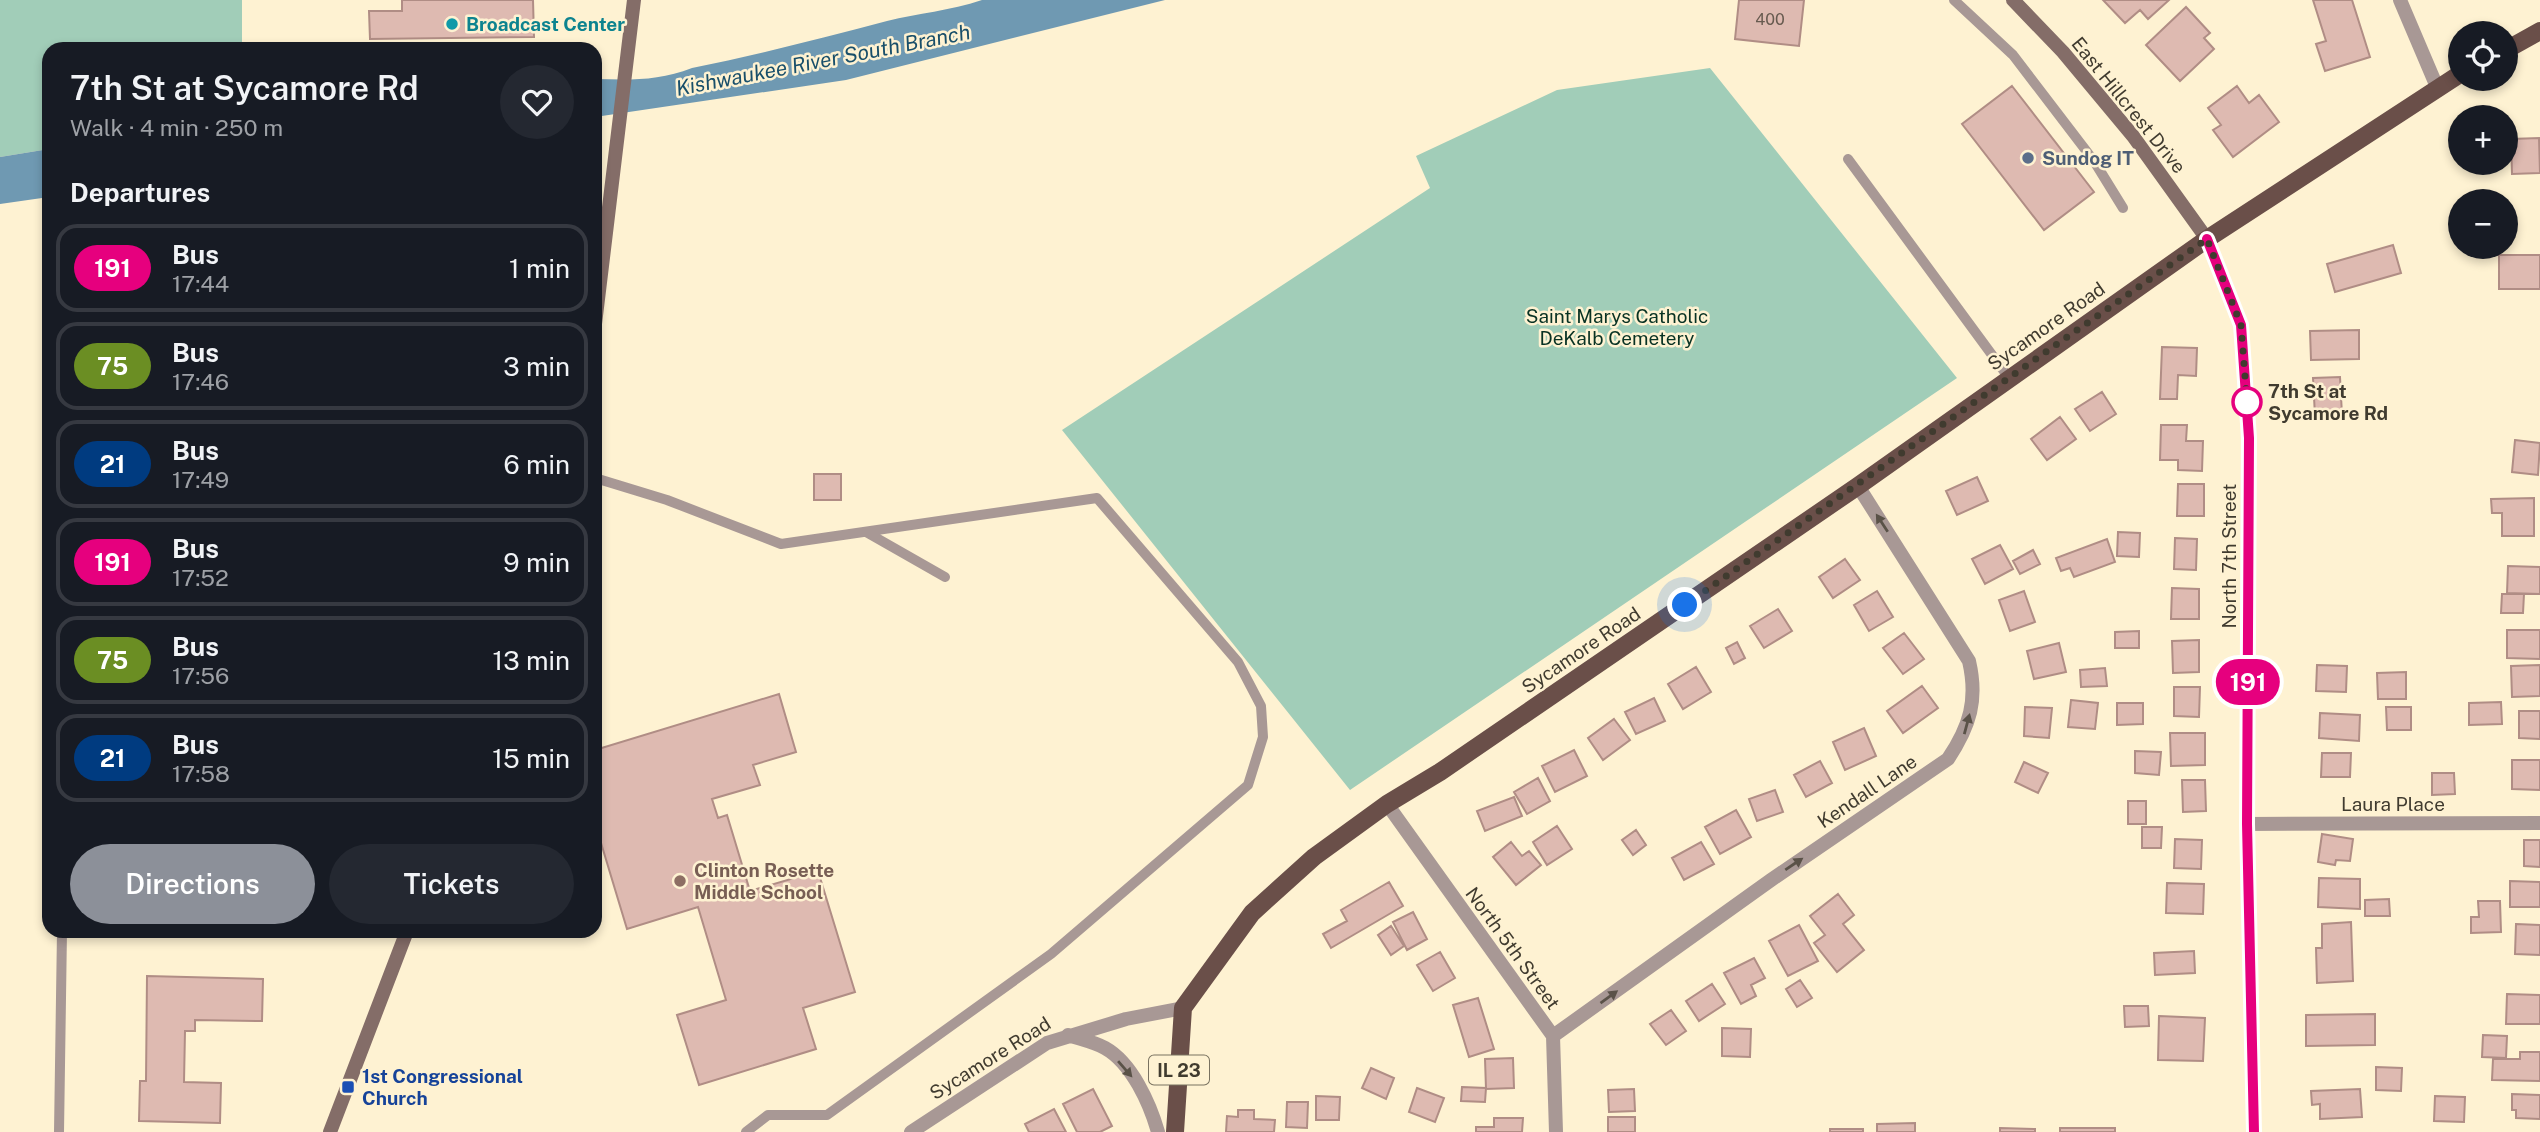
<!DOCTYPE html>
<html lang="en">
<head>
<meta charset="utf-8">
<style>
	:root { --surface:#171b24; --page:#242831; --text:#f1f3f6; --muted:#9ea1a6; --line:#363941; --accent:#8c9099 }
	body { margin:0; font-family:"Public Sans",sans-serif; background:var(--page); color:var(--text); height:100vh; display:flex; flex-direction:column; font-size:26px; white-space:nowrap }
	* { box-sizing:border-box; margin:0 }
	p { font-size:23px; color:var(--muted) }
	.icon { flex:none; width:38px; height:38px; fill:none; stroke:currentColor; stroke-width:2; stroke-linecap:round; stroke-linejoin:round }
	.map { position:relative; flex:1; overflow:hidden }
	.drawer { position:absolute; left:42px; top:42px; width:560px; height:896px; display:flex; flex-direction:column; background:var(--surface); border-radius:21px; box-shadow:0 4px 10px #0003 }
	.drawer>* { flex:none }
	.badge { padding:0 14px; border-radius:23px; font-size:24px; line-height:46px }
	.controls { position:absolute; left:2448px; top:21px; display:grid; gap:14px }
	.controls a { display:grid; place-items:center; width:70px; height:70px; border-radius:50%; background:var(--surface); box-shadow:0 4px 10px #0003; font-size:35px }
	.you { position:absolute; width:35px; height:35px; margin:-18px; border:5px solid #fff; border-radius:50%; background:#1a73e8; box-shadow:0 0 0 10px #1a73e833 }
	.map>.badge { position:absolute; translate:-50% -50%; box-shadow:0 0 0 4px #fff }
	h2 { padding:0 28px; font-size:26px; line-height:63px }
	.round { display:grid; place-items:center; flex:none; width:74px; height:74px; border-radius:37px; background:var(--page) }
	.headline { display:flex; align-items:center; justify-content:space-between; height:119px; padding:0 28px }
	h1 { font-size:33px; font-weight:600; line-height:52px }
	.action { display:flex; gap:14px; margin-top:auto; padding:14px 28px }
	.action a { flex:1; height:80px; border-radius:42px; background:var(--accent); color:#fff; font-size:28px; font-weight:600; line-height:80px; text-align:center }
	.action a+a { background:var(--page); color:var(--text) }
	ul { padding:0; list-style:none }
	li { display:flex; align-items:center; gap:21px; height:88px; margin:0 14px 10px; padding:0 14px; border:4px solid var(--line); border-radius:21px }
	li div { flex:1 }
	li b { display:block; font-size:26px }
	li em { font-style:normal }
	li .badge { min-width:77px; font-weight:700; text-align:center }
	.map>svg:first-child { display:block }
	.green { fill:#a1cdb8 }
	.water { fill:#6f99b2 }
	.building { fill:#debab1; stroke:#b08d85; stroke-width:2 }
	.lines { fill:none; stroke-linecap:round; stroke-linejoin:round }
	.lane { stroke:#a89895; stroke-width:10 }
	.street { stroke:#a89895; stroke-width:14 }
	.secondary { stroke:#846d68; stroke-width:14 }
	.primary { stroke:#6a4f49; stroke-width:18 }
	.oneway { fill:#5a5248 }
	.line-casing { stroke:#fff; stroke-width:16 }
	.line { stroke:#e6007e; stroke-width:10 }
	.walk { stroke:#403b2f; stroke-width:7; stroke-dasharray:0 12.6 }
	.culture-dot { fill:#0f9aa8; stroke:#fef2d2; stroke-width:2.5 }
	.service-dot { fill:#5c6f8a; stroke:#fef2d2; stroke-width:2.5 }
	.stop-dot { fill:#fff; stroke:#e6007e; stroke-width:3.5 }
	.education-dot { fill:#8d6e63; stroke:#fef2d2; stroke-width:2.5 }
	.transit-dot { fill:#1a4fb4; stroke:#fef2d2; stroke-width:2.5 }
	.labels { text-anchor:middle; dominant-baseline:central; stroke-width:5; stroke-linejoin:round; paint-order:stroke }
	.number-label { font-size:16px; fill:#685b50 }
	.shield { fill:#fef2d2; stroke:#797260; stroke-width:2 }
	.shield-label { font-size:18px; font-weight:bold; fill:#403b2f }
	.culture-label { font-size:19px; font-weight:bold; fill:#0d838f; stroke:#fef2d2; text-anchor:start }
	.street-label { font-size:19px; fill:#403b2f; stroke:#fef2d2 }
	.service-label { font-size:19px; font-weight:bold; fill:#4e5e75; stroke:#fef2d2; text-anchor:start }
	.park-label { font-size:19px; fill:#083223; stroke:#fef2d2 }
	.stop-label { font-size:19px; font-weight:bold; fill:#403b2f; stroke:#fef2d2; text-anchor:start }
	.education-label { font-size:19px; font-weight:bold; fill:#785e54; stroke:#fef2d2; text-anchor:start }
	.transit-label { font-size:19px; font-weight:bold; fill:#164399; stroke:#fef2d2; text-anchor:start }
	.water-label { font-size:21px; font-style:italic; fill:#194f6a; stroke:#fef2d2 }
</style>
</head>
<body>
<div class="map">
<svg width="2540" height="1132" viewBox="0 0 2540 1132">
	<rect width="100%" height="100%" fill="#fef2d2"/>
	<!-- green -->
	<path class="green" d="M0,0H242V49H49V149L0,157Z
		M1710,68L1957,378L1350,790L1062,430L1430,188L1416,156L1557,90Z"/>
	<!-- water -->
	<path class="water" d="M982,0H1165L846,80L595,117V79C630,80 659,81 692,68C757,55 822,38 887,21C918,13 950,11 982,0Z
		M49,149V197L0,204V157Z"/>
	<!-- building -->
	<path class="building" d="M402,0H533L534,37L370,39L369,11H402Z
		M1739,0H1804L1799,46L1735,39Z
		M2103,0H2169L2148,19L2140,10L2125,23Z
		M2313,0H2352L2370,57L2325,71L2316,44L2326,41Z
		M2186,7L2210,33L2204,38L2214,49L2180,81L2146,45Z
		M2012,86L2094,192L2044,230L1962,124Z
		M2237,86L2249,103L2259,95L2279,122L2233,157L2213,130L2221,125L2208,108Z
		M2539,138L2540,173L2512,174L2511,139Z
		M2393,245L2401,273L2335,292L2327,264Z
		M2499,255H2540V289H2499Z
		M2359,330V359L2311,360L2310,331Z
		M2162,347L2197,348L2196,376L2178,375L2177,399H2160Z
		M2340,377L2342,415L2315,416L2313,378Z
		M2102,392L2116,414L2090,431L2075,409Z
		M2060,417L2076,439L2047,460L2031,439Z
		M2161,425H2187L2186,441H2203L2202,471L2178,470V460H2160Z
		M2515,440L2540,443L2538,475L2512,472Z
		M814,474H841V500H814Z
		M1977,477L1988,501L1957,515L1946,491Z
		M2178,484H2204V516H2177Z
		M2534,498V536H2502V513H2492L2491,499Z
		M2118,532L2140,533L2139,557L2117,556Z
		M2175,538L2197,539L2196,570L2174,569Z
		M2107,539L2115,562L2074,577L2070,568L2061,571L2056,558Z
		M2000,545L2013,569L1985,584L1972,559Z
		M2033,550L2040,564L2020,574L2013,561Z
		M1845,559L1860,580L1833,598L1819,577Z
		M2508,566L2540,567V594L2507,593Z
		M2172,588L2199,589V619H2171Z
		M1877,591L1893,617L1869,631L1854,605Z
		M2024,591L2035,622L2010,631L1999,600Z
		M2502,594H2524L2523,613H2501Z
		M1778,609L1792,631L1764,648L1750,626Z
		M2507,630H2540V659L2507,658Z
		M2139,631V648H2115V632Z
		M1904,633L1924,659L1903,674L1883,648Z
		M2199,640V672L2173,673L2172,641Z
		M1737,642L1745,658L1734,664L1726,648Z
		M2059,643L2066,672L2034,679L2027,651Z
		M2317,665L2347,666L2346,692L2316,691Z
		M2540,665V696L2512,697L2511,666Z
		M1696,667L1711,692L1683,709L1668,684Z
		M2105,668L2107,686L2081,687L2080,670Z
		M2406,672V699H2378L2377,673Z
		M1922,686L1938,708L1903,733L1887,711Z
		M2174,687H2200L2199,717L2174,716Z
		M779,694L796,752L753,765L760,785L712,799L718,818L727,815L750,891L818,871L855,992L803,1008L816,1049L699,1085L677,1015L726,1000L698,907L627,929L595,823V750Z
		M1654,698L1665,721L1636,734L1625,712Z
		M2071,700L2098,703L2095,729L2068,727Z
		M2501,702L2502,724L2469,725V703Z
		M2117,703H2143V724L2117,725Z
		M2025,707L2052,708L2049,738L2024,736Z
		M2386,707H2411V730H2387Z
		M2519,711H2540V739L2519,738Z
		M2320,713L2360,715L2359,741L2319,738Z
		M1614,719L1630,740L1603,760L1588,738Z
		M1864,728L1876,756L1845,770L1833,742Z
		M2170,733H2205V765L2171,766Z
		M1574,750L1587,776L1555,792L1542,766Z
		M2135,751L2161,752L2159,775L2135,773Z
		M2322,753H2351L2350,777H2321Z
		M2512,760H2540V790L2512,789Z
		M1820,761L1832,783L1806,797L1794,775Z
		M2024,762L2048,773L2038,793L2015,782Z
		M2432,773H2454L2455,794L2432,795Z
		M1538,778L1550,801L1527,814L1514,792Z
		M2182,780H2205L2206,811L2183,812Z
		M1775,790L1783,812L1757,821L1749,799Z
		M1514,797L1522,816L1485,831L1477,811Z
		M2128,801H2146V824H2128Z
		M1736,810L1751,837L1720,854L1705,827Z
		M1557,826L1572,849L1547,865L1533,842Z
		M2142,827H2162L2161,848H2142Z
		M1636,830L1646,845L1633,855L1622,840Z
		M2322,834L2353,839L2350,861L2336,860L2335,865L2318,862Z
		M2175,839L2202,840L2201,869L2174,868Z
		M2524,840H2540V867L2524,866Z
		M1511,842L1522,856L1529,851L1541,865L1516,885L1493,857Z
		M1701,842L1714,864L1684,880L1672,858Z
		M2319,878L2360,879V909L2318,907Z
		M2510,881L2540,882V907H2510Z
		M1389,882L1403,906L1331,948L1323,934L1347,921L1341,910Z
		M2167,883L2204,884L2203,914L2166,913Z
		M1838,894L1854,915L1843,924L1864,950L1837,972L1814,943L1825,935L1810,916Z
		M2389,899L2390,916H2365V900Z
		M2478,901H2500L2501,932L2471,933V917H2479Z
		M1413,912L1427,939L1407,950L1393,922Z
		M2351,922L2353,981L2317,983L2316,948H2322V924Z
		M2516,924L2540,925V955L2515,954Z
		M1799,925L1818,961L1788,976L1769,941Z
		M1391,926L1404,946L1391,955L1378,935Z
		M2194,951L2195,973L2155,975L2154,953Z
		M1440,952L1455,978L1433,991L1417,965Z
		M1754,958L1765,978L1751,985L1756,996L1741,1004L1724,973Z
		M147,976L263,979L262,1021L195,1020V1031H185L184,1082L221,1083L220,1123L139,1121L140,1081H146Z
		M1800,980L1812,998L1797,1007L1786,989Z
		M1712,984L1725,1004L1699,1021L1686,1001Z
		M2507,994L2540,995V1024H2506Z
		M1478,998L1494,1049L1469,1057L1453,1005Z
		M2124,1006H2148L2149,1026L2125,1027Z
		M1671,1010L1686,1031L1666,1045L1650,1024Z
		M2375,1014V1045L2306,1046V1015Z
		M2159,1016L2205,1018L2203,1061L2158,1060Z
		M1722,1028L1751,1029L1750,1057L1722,1056Z
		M2483,1035L2507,1036L2506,1058L2482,1057Z
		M2520,1052H2540V1081L2492,1080L2493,1059H2520Z
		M1513,1058L1514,1088L1486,1089L1485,1059Z
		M2376,1067L2402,1068L2401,1091L2376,1090Z
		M1371,1068L1394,1078L1386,1099L1362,1088Z
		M1462,1087L1486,1088L1485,1102L1461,1101Z
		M1417,1088L1444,1098L1435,1122L1409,1112Z
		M1093,1089L1112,1126L1100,1132H1077L1063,1104Z
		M1634,1089L1635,1111L1609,1112L1608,1090Z
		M2360,1089L2362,1117L2320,1119V1104L2312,1105L2311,1091Z
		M2512,1094L2540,1095V1119L2516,1118V1110H2512Z
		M1316,1096L1340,1097L1339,1120H1316Z
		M2435,1096L2465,1097L2464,1122L2434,1121Z
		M1287,1102H1308L1307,1128L1286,1127Z
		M1054,1109L1066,1132H1029L1025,1124Z
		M1238,1110H1254V1119L1275,1120L1274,1132H1226L1227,1116L1238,1117Z
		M1608,1117H1635V1132H1608Z
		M1494,1118H1523L1522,1132H1476V1127H1494Z
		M1915,1123V1132H1877V1124Z
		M2000,1128L2035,1129V1132H2000Z
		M2060,1128H2115V1132H2060Z
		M1830,1129H1863V1132H1830Z"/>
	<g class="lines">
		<!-- lane -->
		<path class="lane" d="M1954,0L2013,55L2094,161L2123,208
			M1848,159L2009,378
			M595,478L667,500L781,544L1097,498L1238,662L1261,706L1263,737L1248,785L1051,954L827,1115H768L746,1132
			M866,532L945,577
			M59,1132L62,931"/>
		<!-- street -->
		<path class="street" d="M2400,0L2437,87
			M1387,804L1553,1036L1556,1132
			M2247,824L2540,823
			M1068,1035C1080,1039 1094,1042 1105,1048C1132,1063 1150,1104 1158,1132
			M1553,1036L1771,880L1948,759C1970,726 1978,700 1969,661L1858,486
			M911,1132L1047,1043L1126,1019L1183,1008"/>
		<!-- secondary -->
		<path class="secondary" d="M2013,0L2063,52L2133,136L2207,239L2241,325L2249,438L2247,824L2254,1132
			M595,324L634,0
			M330,1132L407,931"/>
		<!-- primary -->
		<path class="primary" d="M2506,50L2540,31
			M1175,1132L1183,1008L1252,913L1314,857L1387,804L1440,772L1858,486L2207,239L2460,74"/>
	</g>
	<!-- one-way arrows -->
	<defs><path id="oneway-solid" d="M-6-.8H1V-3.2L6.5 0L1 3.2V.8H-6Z" transform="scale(1.75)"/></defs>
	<g class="oneway">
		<use href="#oneway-solid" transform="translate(1882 523) rotate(-123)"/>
		<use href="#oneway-solid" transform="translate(1967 724) rotate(-75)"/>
		<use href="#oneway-solid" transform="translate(1794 864) rotate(-34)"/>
		<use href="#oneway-solid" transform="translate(1609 997) rotate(-36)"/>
		<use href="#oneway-solid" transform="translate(1125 1069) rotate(49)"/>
	</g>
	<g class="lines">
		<!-- line casing -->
		<g class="line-casing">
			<path id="line" d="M2207,239L2241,325L2249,438L2247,824L2254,1132"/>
		</g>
		<!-- line -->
		<use href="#line" class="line"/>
		<!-- walk -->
		<path class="walk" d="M1685,605L2207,239L2241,325L2247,402"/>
	</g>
	<!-- markers -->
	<circle class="culture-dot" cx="452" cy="24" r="7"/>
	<circle class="service-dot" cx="2028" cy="158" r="7"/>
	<circle class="stop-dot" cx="2247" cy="402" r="14"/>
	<circle class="education-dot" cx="680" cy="881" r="7"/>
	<rect class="transit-dot" x="341" y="1080" width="14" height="14" rx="3.5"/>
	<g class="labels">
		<!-- number labels -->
		<g class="number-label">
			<text x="1770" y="19">400</text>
		</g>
		<!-- shield labels -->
		<rect class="shield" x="1149" y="1055.5" width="60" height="29" rx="5"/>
		<g class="shield-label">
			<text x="1179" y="1070">IL 23</text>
		</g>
		<!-- culture labels -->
		<g class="culture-label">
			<text x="466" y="24">Broadcast Center</text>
		</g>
		<!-- street labels -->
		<g class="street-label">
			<text transform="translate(2129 105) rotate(51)">East Hillcrest Drive</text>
			<text transform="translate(2046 326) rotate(-35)">Sycamore Road</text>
			<text transform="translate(2229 556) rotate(-90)">North 7th Street</text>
			<text transform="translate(1581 650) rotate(-34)">Sycamore Road</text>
			<text transform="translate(1867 791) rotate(-34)">Kendall Lane</text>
			<text x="2393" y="804">Laura Place</text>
			<text transform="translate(1513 948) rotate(54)">North 5th Street</text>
			<text transform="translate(990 1058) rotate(-32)">Sycamore Road</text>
		</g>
		<!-- service labels -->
		<g class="service-label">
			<text x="2042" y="158">Sundog IT</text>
		</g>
		<!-- park labels -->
		<g class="park-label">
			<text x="1617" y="316">Saint Marys Catholic<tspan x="1617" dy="22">DeKalb Cemetery</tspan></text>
		</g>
		<!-- stop labels -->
		<g class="stop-label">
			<text x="2268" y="391">7th St at<tspan x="2268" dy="22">Sycamore Rd</tspan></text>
		</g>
		<!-- education labels -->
		<g class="education-label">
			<text x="694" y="870">Clinton Rosette<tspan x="694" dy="22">Middle School</tspan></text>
		</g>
		<!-- transit labels -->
		<g class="transit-label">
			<text x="362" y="1076">1st Congressional<tspan x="362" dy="22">Church</tspan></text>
		</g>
		<!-- water labels -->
		<g class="water-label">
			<text transform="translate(823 60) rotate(-11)">Kishwaukee River South Branch</text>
		</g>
	</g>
</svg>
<div class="controls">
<a><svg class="icon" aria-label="locate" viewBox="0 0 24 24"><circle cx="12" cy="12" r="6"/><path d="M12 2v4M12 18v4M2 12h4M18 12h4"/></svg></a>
<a>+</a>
<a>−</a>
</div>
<div class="you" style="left:1685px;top:605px"></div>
<b class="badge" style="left:2248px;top:682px;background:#e6007e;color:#fff">191</b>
<section class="drawer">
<div class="headline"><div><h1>7th St at Sycamore Rd</h1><p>Walk · 4 min · 250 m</p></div><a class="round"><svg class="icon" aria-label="heart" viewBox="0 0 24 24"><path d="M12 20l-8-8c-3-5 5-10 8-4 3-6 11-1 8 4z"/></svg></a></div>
<h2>Departures</h2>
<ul>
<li><span class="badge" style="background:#e6007e;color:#fff">191</span><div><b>Bus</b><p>17:44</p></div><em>1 min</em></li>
<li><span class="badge" style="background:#6b8e23;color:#fff">75</span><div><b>Bus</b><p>17:46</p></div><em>3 min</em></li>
<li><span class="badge" style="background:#003b80;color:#fff">21</span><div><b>Bus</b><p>17:49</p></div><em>6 min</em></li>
<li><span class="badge" style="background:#e6007e;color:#fff">191</span><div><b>Bus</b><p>17:52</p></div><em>9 min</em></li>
<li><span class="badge" style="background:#6b8e23;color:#fff">75</span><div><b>Bus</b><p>17:56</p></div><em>13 min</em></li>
<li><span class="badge" style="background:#003b80;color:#fff">21</span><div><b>Bus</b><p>17:58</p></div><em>15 min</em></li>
</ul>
<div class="action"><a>Directions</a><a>Tickets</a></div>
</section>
</div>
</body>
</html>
